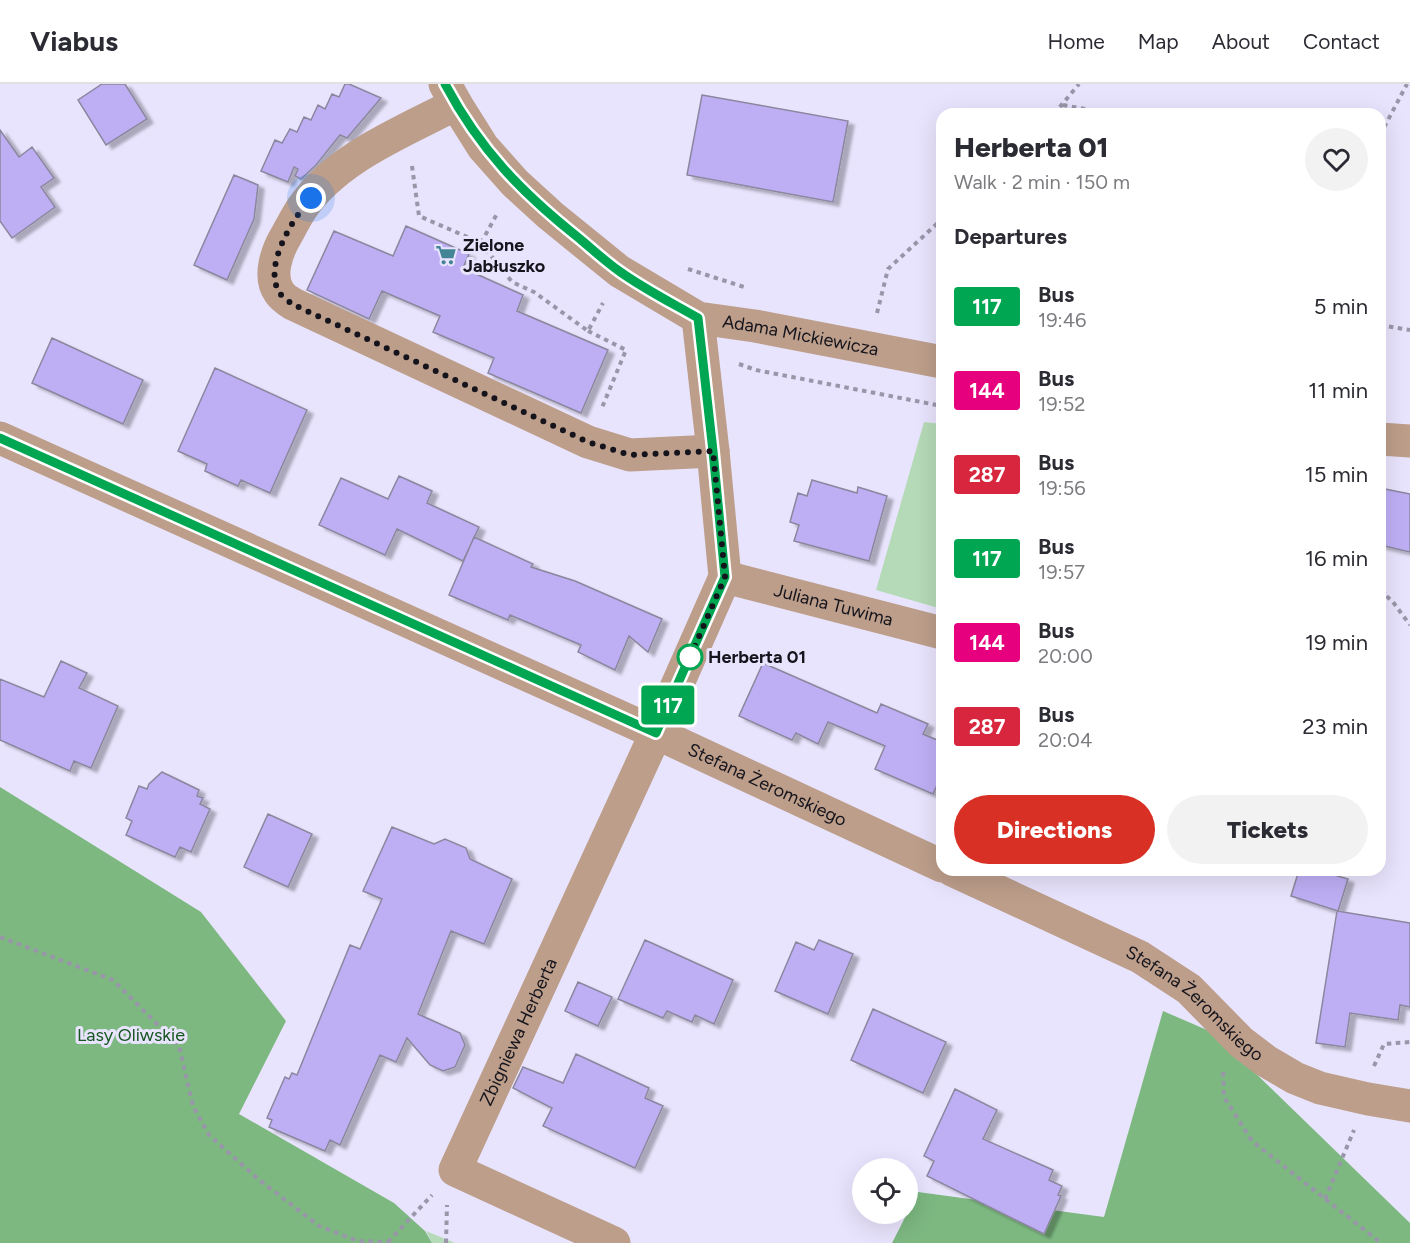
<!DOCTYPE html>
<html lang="en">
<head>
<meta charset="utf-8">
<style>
	:root { --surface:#fff; --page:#f2f2f3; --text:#2b2b33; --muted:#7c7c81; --line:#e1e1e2; --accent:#d93025 }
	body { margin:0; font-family:Figtree,sans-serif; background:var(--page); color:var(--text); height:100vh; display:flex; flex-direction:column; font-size:22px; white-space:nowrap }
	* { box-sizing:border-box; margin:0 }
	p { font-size:20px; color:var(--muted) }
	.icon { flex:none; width:33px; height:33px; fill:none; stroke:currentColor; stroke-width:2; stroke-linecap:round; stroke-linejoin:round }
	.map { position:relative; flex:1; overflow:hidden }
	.details { position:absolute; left:936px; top:24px; width:450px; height:768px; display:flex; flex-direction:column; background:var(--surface); border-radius:18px; box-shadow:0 6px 24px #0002 }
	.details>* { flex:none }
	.badge { padding:0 12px; border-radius:4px; font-size:21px; line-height:39px }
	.buttons { position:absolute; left:852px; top:1074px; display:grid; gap:12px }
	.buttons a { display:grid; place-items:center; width:66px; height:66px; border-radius:50%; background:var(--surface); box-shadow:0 6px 24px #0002; font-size:30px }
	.you { position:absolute; width:30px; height:30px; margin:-15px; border:4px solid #fff; border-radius:50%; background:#1a73e8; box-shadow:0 0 0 9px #1a73e833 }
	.map>.badge { position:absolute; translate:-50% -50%; box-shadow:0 0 0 3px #fff }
	h2 { padding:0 18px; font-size:22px; line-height:54px }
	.round { display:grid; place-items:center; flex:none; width:63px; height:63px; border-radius:32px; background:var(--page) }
	.summary { display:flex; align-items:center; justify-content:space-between; height:102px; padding:0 18px }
	h1 { font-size:28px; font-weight:800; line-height:45px }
	.action { display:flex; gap:12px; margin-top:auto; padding:12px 18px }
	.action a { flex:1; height:69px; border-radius:36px; background:var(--accent); color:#fff; font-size:24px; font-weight:800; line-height:69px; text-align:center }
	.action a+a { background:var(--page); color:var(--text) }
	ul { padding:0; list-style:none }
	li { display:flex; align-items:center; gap:18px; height:84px; padding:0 18px }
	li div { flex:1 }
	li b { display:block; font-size:22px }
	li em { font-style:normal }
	li .badge { min-width:66px; font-weight:700; text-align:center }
	header { display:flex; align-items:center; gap:36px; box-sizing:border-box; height:84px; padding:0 30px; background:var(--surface); border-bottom:2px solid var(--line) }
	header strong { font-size:28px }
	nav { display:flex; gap:33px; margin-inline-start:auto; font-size:21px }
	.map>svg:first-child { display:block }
	.green { fill:#b5dab7 }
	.forest { fill:#7db881 }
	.building { fill:#beaff5; stroke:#8b879e; stroke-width:1.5; filter:url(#shadow) }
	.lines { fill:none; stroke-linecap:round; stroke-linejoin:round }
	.path { stroke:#9a96a9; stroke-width:4; stroke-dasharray:4.5 4.5; stroke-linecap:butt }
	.minor { stroke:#bc9e8a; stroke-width:33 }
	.line-casing { stroke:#fff; stroke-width:14 }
	.line { stroke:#00a651; stroke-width:9 }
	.walk { stroke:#15141c; stroke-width:6; stroke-dasharray:0 10.8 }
	.stop-dot { fill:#fff; stroke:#00a651; stroke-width:3 }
	.labels { text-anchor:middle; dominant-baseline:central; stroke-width:6; stroke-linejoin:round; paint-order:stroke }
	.poi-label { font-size:18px; font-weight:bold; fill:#15141c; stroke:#e9e4fd; text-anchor:start }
	.street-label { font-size:18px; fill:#15141c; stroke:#e9e4fd }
	.stop-label { font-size:18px; font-weight:bold; fill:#15141c; stroke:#e9e4fd; text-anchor:start }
	.park-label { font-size:18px; fill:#175521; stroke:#e9e4fd }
</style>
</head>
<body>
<header>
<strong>Viabus</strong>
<nav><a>Home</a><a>Map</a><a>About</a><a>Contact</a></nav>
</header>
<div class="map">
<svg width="1410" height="1159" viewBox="0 0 1410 1159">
	<defs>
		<filter id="shadow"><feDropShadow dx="6" dy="4" stdDeviation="1.5" flood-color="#0004"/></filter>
	</defs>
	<rect width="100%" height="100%" fill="#e9e4fd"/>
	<!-- green -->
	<path class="green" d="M924,338L942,340V525L876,506Z
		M426,1147L455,1159H432Z"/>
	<!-- forest -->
	<path class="forest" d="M0,703L201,828L286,937L239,1030L394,1119L425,1147L432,1159H0Z
		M1163,927L1214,949L1410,1139V1159H892L918,1108L1104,1133Z"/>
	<!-- building -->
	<path class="building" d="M102,0H125L147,35L106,61L78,16Z
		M345,0H349L381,14L347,54L340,51L316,81L301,95L295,92L298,85L294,83L288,98L261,87L275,56L282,59L290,45L297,48L304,33L311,36L318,21L325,25L332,10L339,13Z
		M702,11L848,37L833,118L687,91Z
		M0,46L19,73L32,63L54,94L41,103L55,123L12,154L0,137Z
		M234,91L258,101L254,135L227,196L194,181Z
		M406,142L469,170L463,184L523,211L517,227L608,266L581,329L488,289L494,274L433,248L440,232L382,207L369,235L307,206L334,147L393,172Z
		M52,254L143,296L123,340L32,299Z
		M215,284L307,326L270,409L241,396L238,402L205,387L207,380L178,367Z
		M399,392L432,407L427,419L479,443L463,477L397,445L385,471L319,441L341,394L388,415Z
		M812,396L857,409L858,403L887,412L869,477L794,457L799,441L790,438L798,409L807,412Z
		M1380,404L1410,410V468L1380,461Z
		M474,453L533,480L531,483L575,497L662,535L648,568L629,552L615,586L578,568L581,561L510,531L508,536L449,511Z
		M61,577L87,589L79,604L118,622L91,684L74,677L70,687L0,656V595L44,613Z
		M763,579L877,629L881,620L928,640L923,650L942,658V690L933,710L875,685L885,662L828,638L818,660L796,649L792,656L739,632Z
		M162,688L199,706L197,712L203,714L200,720L210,725L191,768L180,763L175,773L126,751L132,737L126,734L139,702L147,705L149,700Z
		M268,730L312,750L288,803L244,783Z
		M392,743L434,760L445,755L466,764L470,775L512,795L484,860L451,847L418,930L460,949L465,961L455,983L443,987L430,981L407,954L396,978L380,971L340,1061L330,1056L325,1067L269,1043L272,1036L267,1034L285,993L289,995L292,989L297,991L350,861L360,865L382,815L363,807Z
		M1299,786H1317L1348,795L1338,827L1291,812Z
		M1337,827L1410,839V923L1400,921L1398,936L1350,929L1345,963L1316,959Z
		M645,856L733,896L714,940L695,931L692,938L667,927L663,934L618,915Z
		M819,856L853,870L828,930L775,907L796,858L814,866Z
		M578,898L612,913L598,942L565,927Z
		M873,925L946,958L923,1009L851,976Z
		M576,970L649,1004L645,1014L663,1022L635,1084L543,1042L552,1024L513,1004L523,983L563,999Z
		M955,1005L997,1026L983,1055L1053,1086L1049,1096L1062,1102L1058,1111L1061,1112L1044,1150L927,1092L934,1077L924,1072Z"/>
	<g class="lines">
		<!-- path -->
		<path class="path" d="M1063,21L1112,30
			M1054,30L1079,0
			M1380,51L1407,0
			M412,82L419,132L481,159L512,198L534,208L588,247L603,219
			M481,159L498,128
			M688,185L744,203
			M877,229L888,185L942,135
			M1380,241L1410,246
			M588,247L626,266L601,326
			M739,280L756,286L942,322
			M1380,506L1393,518L1410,541
			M0,853L113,896L179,962L193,1022L209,1051L258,1095L319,1142L358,1157L389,1158
			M1374,982L1384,960L1410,958
			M1223,988L1224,1013L1252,1057L1381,1159
			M1325,1115L1354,1046
			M388,1158L432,1111
			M446,1159L447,1121"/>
		<!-- minor -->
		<g class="minor">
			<path id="s1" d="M445,0L456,20L483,63L515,99L550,131L619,187L698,234L755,242L942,278"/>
			<path d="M456,20C403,48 337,73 302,124C296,133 291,143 286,152C277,167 268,192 279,208C282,213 288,217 293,220L588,358L630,371L713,367"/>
			<path id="s2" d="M0,354L656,649L942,782"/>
			<path d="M1380,355L1410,357"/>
			<path id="s3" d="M725,493L942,549"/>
			<path id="s4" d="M952,786L1140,873L1189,905L1241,958L1266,977L1295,994L1320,1004L1368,1015L1410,1022"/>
			<path id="s5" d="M614,1159L455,1086L656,649L725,493L713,367L698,234"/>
		</g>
	</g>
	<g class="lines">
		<!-- line casing -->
		<g class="line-casing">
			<path id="line" d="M0,354L656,649L725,493L713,367L698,234C672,219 644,205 619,187C605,177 593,166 580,155C522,109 480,66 445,0"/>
		</g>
		<!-- line -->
		<use href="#line" class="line"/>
		<!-- walk -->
		<path class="walk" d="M311,114C294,133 263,181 279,208C281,212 288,217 292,220L588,358L630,371L713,367L725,493L690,573"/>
	</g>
	<!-- icons -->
	<defs>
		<g id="supermarket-bare" transform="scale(1.62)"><path d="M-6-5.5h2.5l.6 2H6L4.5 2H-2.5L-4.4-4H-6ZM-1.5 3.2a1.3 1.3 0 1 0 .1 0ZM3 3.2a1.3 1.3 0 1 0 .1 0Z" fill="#438497" stroke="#e9e4fd" stroke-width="2.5" paint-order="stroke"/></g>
	</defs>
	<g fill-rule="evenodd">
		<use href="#supermarket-bare" x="446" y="171"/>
	</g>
	<!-- markers -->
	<circle class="stop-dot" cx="690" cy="573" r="12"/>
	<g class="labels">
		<!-- poi labels -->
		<g class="poi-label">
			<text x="463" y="161">Zielone<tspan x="463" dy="21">Jabłuszko</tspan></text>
		</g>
		<!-- street labels -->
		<g class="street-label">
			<text stroke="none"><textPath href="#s1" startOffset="454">Adama Mickiewicza</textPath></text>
			<text stroke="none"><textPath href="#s3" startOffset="112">Juliana Tuwima</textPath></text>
			<text stroke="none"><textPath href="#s2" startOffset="842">Stefana Żeromskiego</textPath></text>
			<text stroke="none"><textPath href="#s4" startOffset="279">Stefana Żeromskiego</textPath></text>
			<text stroke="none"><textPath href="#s5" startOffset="327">Zbigniewa Herberta</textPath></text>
		</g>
		<!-- stop labels -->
		<g class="stop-label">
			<text x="708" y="573">Herberta 01</text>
		</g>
		<!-- park labels -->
		<g class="park-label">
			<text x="131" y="951">Lasy Oliwskie</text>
		</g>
	</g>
</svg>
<div class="buttons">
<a><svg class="icon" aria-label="locate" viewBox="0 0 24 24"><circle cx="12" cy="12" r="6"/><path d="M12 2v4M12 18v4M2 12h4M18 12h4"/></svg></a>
</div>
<div class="you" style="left:311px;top:114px"></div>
<b class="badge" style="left:668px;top:621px;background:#00a651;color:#fff">117</b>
<section class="details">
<div class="summary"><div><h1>Herberta 01</h1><p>Walk · 2 min · 150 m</p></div><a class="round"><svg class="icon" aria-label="heart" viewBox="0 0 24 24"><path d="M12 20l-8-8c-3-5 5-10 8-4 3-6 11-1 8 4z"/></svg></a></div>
<h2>Departures</h2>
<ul>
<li><span class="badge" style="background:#00a651;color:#fff">117</span><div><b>Bus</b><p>19:46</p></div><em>5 min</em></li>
<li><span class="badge" style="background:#e6007e;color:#fff">144</span><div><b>Bus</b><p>19:52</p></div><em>11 min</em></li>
<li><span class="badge" style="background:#d7263d;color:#fff">287</span><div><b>Bus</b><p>19:56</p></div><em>15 min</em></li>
<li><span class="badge" style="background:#00a651;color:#fff">117</span><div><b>Bus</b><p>19:57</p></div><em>16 min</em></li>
<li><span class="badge" style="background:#e6007e;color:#fff">144</span><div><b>Bus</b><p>20:00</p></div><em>19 min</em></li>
<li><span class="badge" style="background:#d7263d;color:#fff">287</span><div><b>Bus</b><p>20:04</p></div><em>23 min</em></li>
</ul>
<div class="action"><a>Directions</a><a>Tickets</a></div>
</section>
</div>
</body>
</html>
